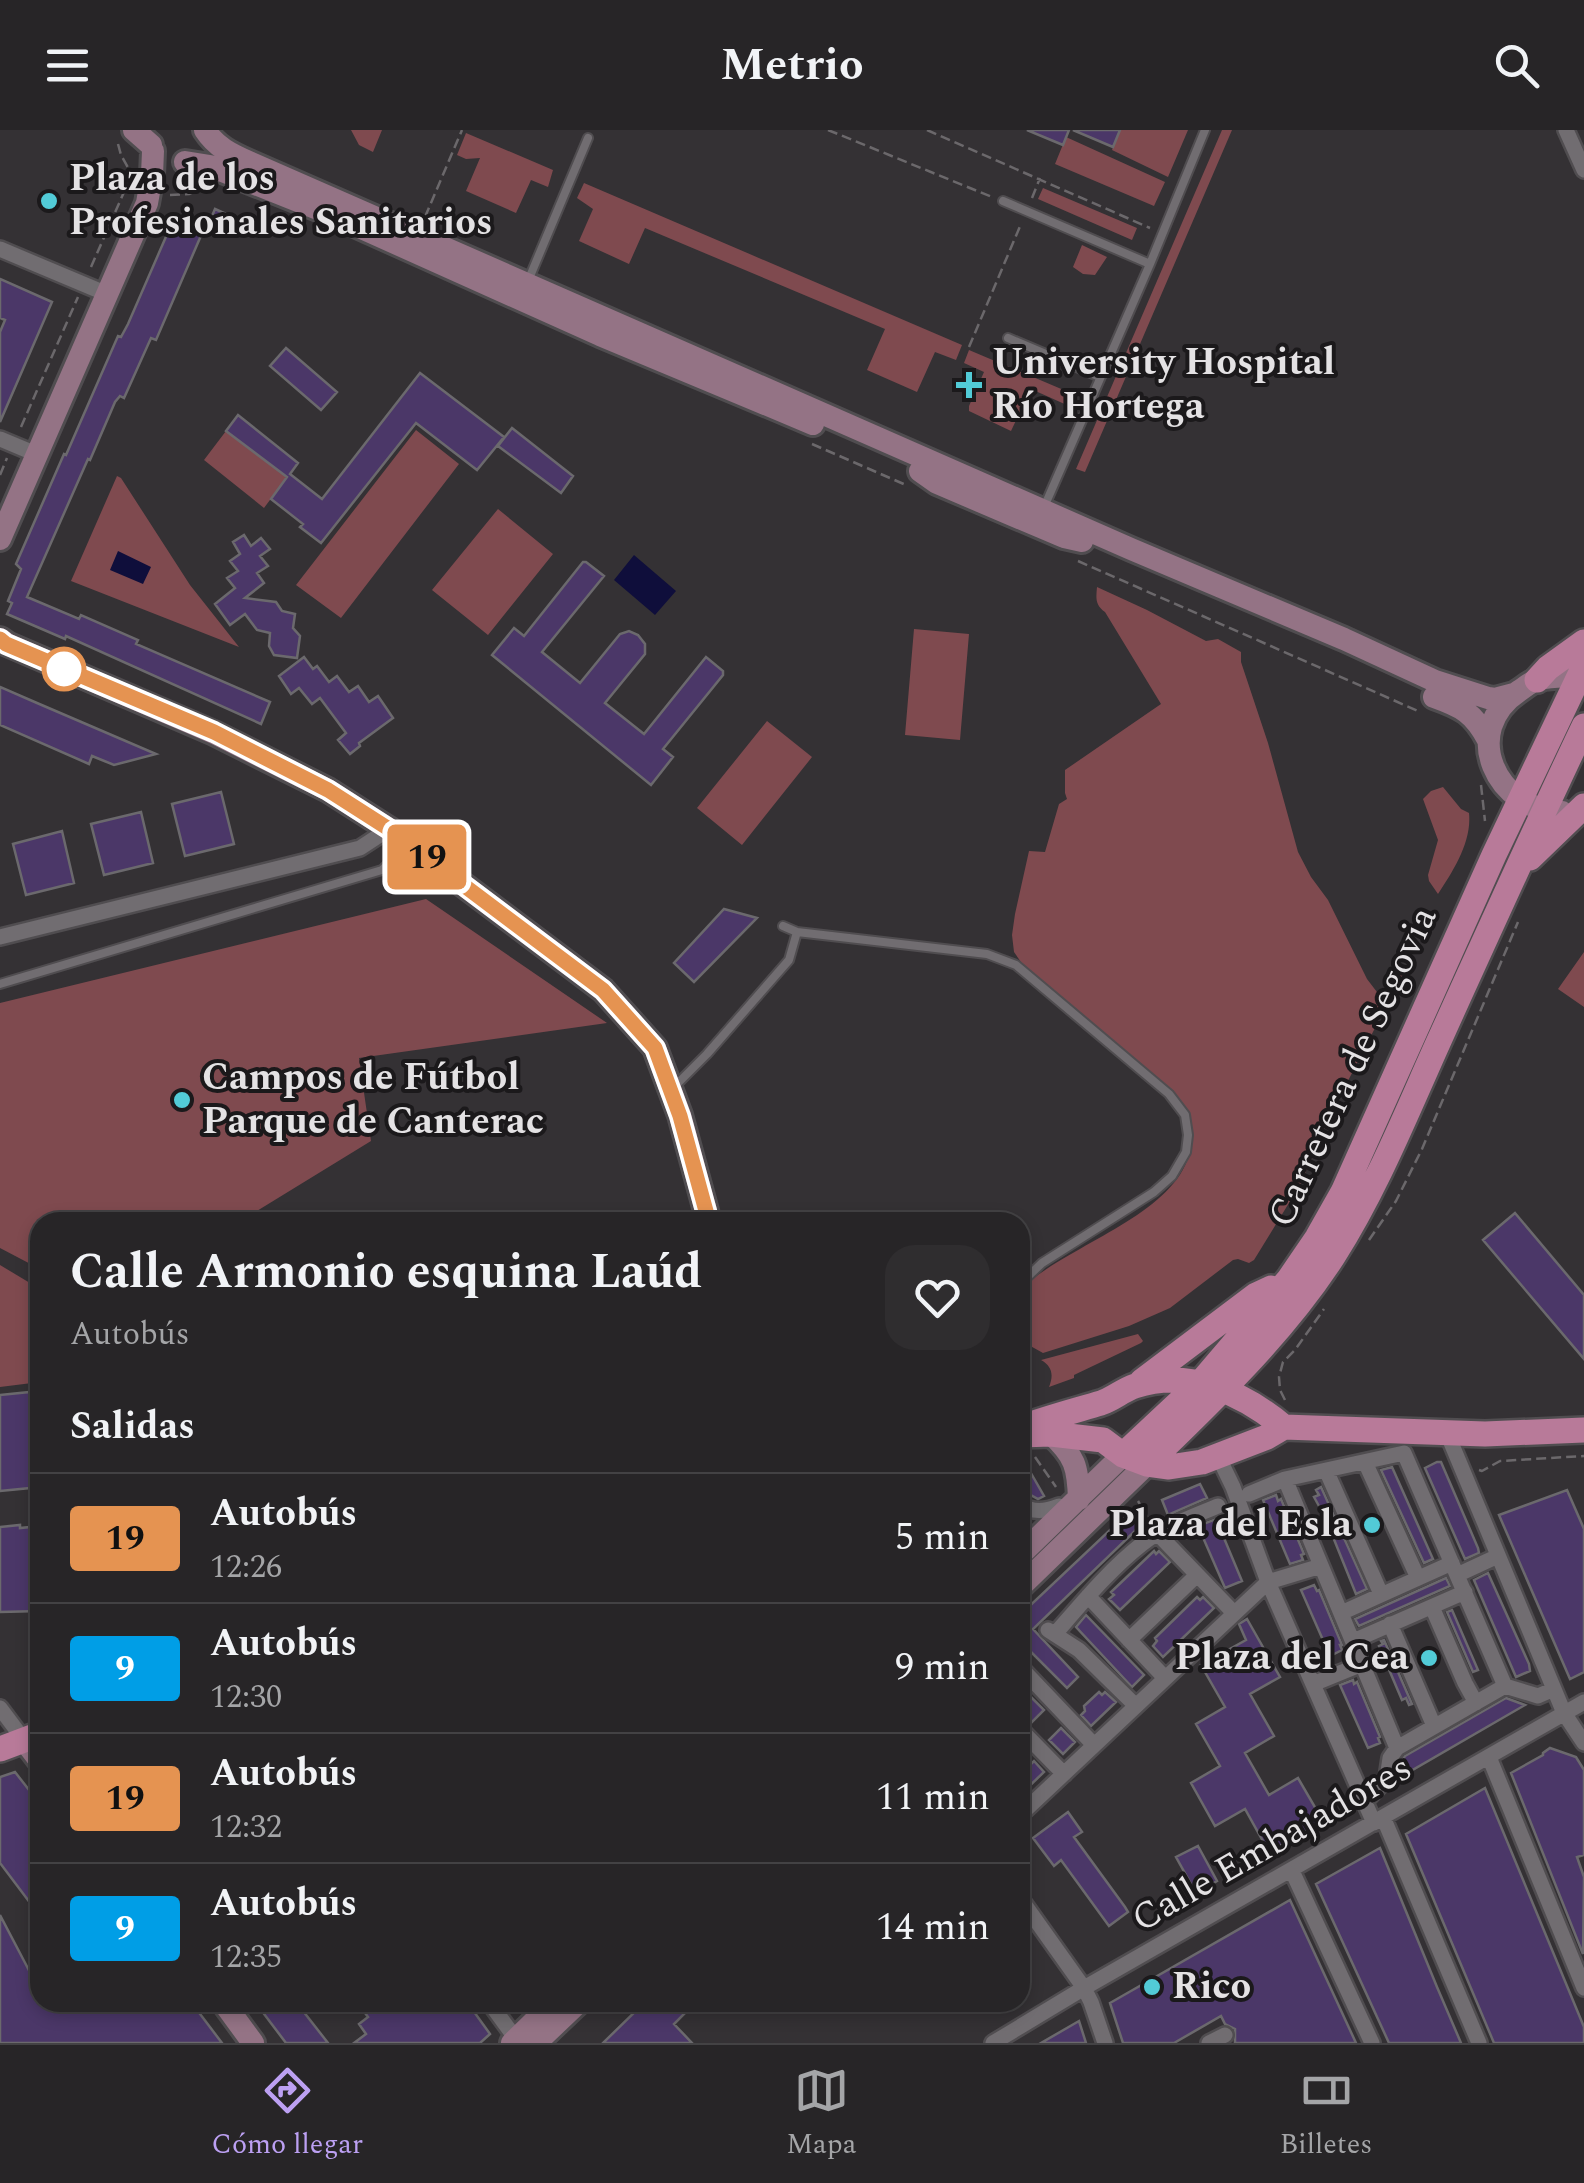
<!DOCTYPE html>
<html lang="es">
<head>
<meta charset="utf-8">
<style>
	:root { --surface:#272527; --page:#2f2d2f; --text:#f1f3f6; --muted:#a4a5a7; --line:#434244; --accent:#bca0f2 }
	body { margin:0; font-family:Spectral,serif; background:var(--page); color:var(--text); height:100vh; display:flex; flex-direction:column; font-size:38px; white-space:nowrap }
	* { box-sizing:border-box; margin:0 }
	p { font-size:32px; color:var(--muted) }
	.icon { flex:none; width:55px; height:55px; fill:none; stroke:currentColor; stroke-width:2; stroke-linecap:round; stroke-linejoin:round }
	.map { position:relative; flex:1; overflow:hidden }
	.sheet { position:absolute; left:30px; top:1082px; width:1000px; height:800px; display:flex; flex-direction:column; background:var(--surface); border-radius:30px; box-shadow:0 5px 15px #0003,0 0 0 2px var(--line) }
	.sheet>* { flex:none }
	.badge { padding:0 20px; border-radius:8px; font-size:35px; line-height:65px }
	.map>.badge { position:absolute; translate:-50% -50%; box-shadow:0 0 0 5px #fff }
	h2 { padding:0 40px; font-size:38px; line-height:90px }
	.round { display:grid; place-items:center; flex:none; width:105px; height:105px; border-radius:30px; background:var(--page) }
	.overview { display:flex; align-items:center; justify-content:space-between; height:170px; padding:0 40px }
	h1 { font-size:48px; font-weight:700; line-height:75px }
	ul { padding:0; list-style:none }
	li { display:flex; align-items:center; gap:30px; height:130px; padding:0 40px; border-top:2px solid var(--line) }
	li div { flex:1 }
	li b { display:block; font-size:38px }
	li em { font-style:normal }
	li .badge { min-width:110px; font-weight:700; text-align:center }
	header { display:flex; justify-content:space-between; align-items:center; height:130px; padding:0 40px; background:var(--surface); font-size:45px; font-weight:700 }
	.menu { display:flex; justify-content:space-around; align-items:center; height:140px; border-top:2px solid var(--line); background:var(--surface); font-size:28px; color:var(--muted) }
	.menu a { display:grid; justify-items:center; gap:5px }
	.menu .current { color:var(--accent) }
	.map>svg:first-child { display:block }
	.green { fill:#7f4a4f }
	.water { fill:#0f0e3b }
	.building { fill:#4b3768; stroke:#6b696d; stroke-width:2.5 }
	.lines { fill:none; stroke-linecap:round; stroke-linejoin:round }
	.lane-casing { stroke:#504d50; stroke-width:12 }
	.street-casing { stroke:#504d50; stroke-width:20 }
	.secondary-casing { stroke:#504d50; stroke-width:28 }
	.primary-casing { stroke:#504d50; stroke-width:30 }
	.path { stroke:#6b686b; stroke-width:2.5; stroke-dasharray:10 5; stroke-linecap:butt }
	.lane { stroke:#716d71; stroke-width:8 }
	.street { stroke:#716d71; stroke-width:15 }
	.secondary { stroke:#947385; stroke-width:22 }
	.primary { stroke:#b87a99; stroke-width:25 }
	.line-casing { stroke:#fff; stroke-width:22 }
	.line { stroke:#e59351; stroke-width:15 }
	.poi-dot { fill:#52cbd7; stroke:#1b191b; stroke-width:4 }
	.stop-dot { fill:#fff; stroke:#e59351; stroke-width:5 }
	.labels { text-anchor:middle; dominant-baseline:central; stroke-width:8; stroke-linejoin:round; paint-order:stroke }
	.poi-label { font-size:38px; font-weight:bold; fill:#e4e2e4; stroke:#1b191b; text-anchor:start }
	.street-label { font-size:38px; fill:#e4e2e4; stroke:#1b191b }
</style>
</head>
<body>
<header><svg class="icon" aria-label="menu" viewBox="0 0 24 24"><path d="M4 6h16M4 12h16M4 18h16"/></svg>Metrio<svg class="icon" aria-label="search" viewBox="0 0 24 24"><circle cx="10" cy="10" r="6"/><path d="M15 15l6 6"/></svg></header>
<div class="map">
<svg width="1584" height="1913" viewBox="0 0 1584 1913">
	<rect width="100%" height="100%" fill="#343134"/>
	<!-- green -->
	<path class="green" d="M351,0H382L373,22L359,15Z
		M1120,0H1188L1168,47L1112,20Z
		M1222,0H1232L1085,342L1076,339Z
		M466,3L553,40L548,57L531,50L516,83L466,61L480,28L466,29L457,25Z
		M1066,7L1165,52L1154,76L1055,34Z
		M584,53L962,215L956,230L935,222L917,262L867,240L885,199L645,98L629,134L579,111L593,79L577,68Z
		M1043,58L1137,98L1132,110L1038,69Z
		M1082,115L1107,127L1095,145L1083,144L1073,137Z
		M969,220L1066,261L1070,269L1069,276L1031,259L1011,301L969,281V276L984,242L964,233Z
		M416,300L459,334L341,488L296,455Z
		M226,301L287,347L264,378L204,330Z
		M117,346L121,348L190,455L239,517L71,451Z
		M498,379L553,424L488,505L432,460Z
		M1097,457L1147,480L1206,511L1218,509L1241,522V532L1268,613L1298,722L1311,747L1328,770L1367,849L1380,866L1411,831L1389,876L1384,882L1372,884L1375,898L1328,990L1300,1055L1254,1130L1249,1133L1238,1129L1233,1130L1170,1178L1129,1196L1043,1223L1025,1213H1020V1160C1065,1115 1178,1085 1190,1020C1194,996 1189,980 1173,963L1023,835L1014,822L1012,805L1015,784L1029,721L1045,722L1059,674L1067,669L1065,663V640L1161,574L1105,482C1095,475 1096,468 1097,457Z
		M914,499L969,504L960,610L905,605Z
		M767,591L812,627L742,715L697,678Z
		M1443,657L1461,679L1469,683C1472,712 1453,741 1438,764L1429,751L1428,745L1438,710L1423,669L1431,661Z
		M426,769L607,893L359,928L371,1011L239,1092H40V1139L0,1118V873Z
		M1584,822V877L1558,859Z
		M0,1135L40,1159V1252L0,1257Z
		M1138,1204L1143,1211L1141,1213L1074,1245V1248L1049,1257C1054,1245 1052,1236 1041,1230Z"/>
	<!-- water -->
	<path class="water" d="M118,421L151,437L143,454L110,440Z
		M634,425L676,461L655,485L614,450Z"/>
	<!-- building -->
	<path class="building" d="M1027,0H1069L1063,15Z
		M1073,0H1120L1113,17Z
		M215,79L235,88L227,106L207,98Z
		M187,85L206,94L156,210L151,208L124,268L120,266L115,272L90,330L88,329L27,467L79,489L81,485L138,510L136,514L270,572L261,594L66,506L65,509L7,484L12,473L8,471L21,439L16,434L64,324L66,325L118,206L121,207L128,194L175,86Z
		M0,149L52,172L0,292V202L5,190L0,188Z
		M286,218L337,262L321,280L270,236Z
		M420,243L504,307L477,340L416,293L321,413L300,397L303,394L271,369L287,347L226,301L238,285L298,333L290,344L322,369Z
		M512,298L573,346L561,363L498,316Z
		M244,405L251,416L261,408L270,419L260,426L268,436L257,443L264,453L245,468L276,472L282,481L295,484L293,498L300,506L297,528L274,525L269,516L270,503L257,500L245,484L230,495L215,474L235,458L227,448L238,441L230,431L240,424L233,412Z
		M583,432H586L604,446L542,522L580,553L620,504L629,501L638,505L645,514V524L605,573L644,604L706,527L723,541V545L663,619L673,627L651,655L492,525L514,498L524,506Z
		M304,527L313,539L317,536L329,552L337,546L349,562L358,556L369,572L378,566L393,588L359,613L360,616L350,624L338,610L346,603L320,568L312,574L299,558L291,564L279,546Z
		M0,557L37,573L156,624L114,635L92,626L89,634L0,595Z
		M221,662L234,714L185,726L172,674Z
		M141,682L153,733L104,745L91,694Z
		M62,701L74,753L26,765L13,714Z
		M724,779L757,788L694,852L674,833Z
		M1515,1083L1584,1165V1229L1483,1110Z
		M40,1261V1357L0,1361V1265Z
		M1020,1324L1044,1366L1038,1369L1020,1359Z
		M1437,1332H1441L1478,1418L1479,1423L1465,1429L1425,1338Z
		M1392,1337L1433,1429L1424,1433L1381,1340Z
		M1200,1354L1207,1368L1168,1385L1162,1370Z
		M1321,1357L1367,1459L1356,1464L1325,1387L1314,1367L1319,1365L1316,1360Z
		M1567,1360L1584,1399V1542L1570,1549L1499,1385Z
		M1276,1365L1278,1371L1281,1369L1304,1424L1301,1425L1303,1430L1290,1434L1263,1370Z
		M1127,1384L1138,1396L1135,1401L1033,1499L1078,1547L1067,1558L1020,1511V1485Z
		M1216,1389L1242,1451L1225,1458L1198,1396Z
		M20,1395V1398L40,1396V1481L0,1482V1397Z
		M1154,1421L1156,1424L1159,1421L1170,1432L1120,1480L1109,1469L1114,1465L1111,1462Z
		M1488,1443L1529,1534L1530,1541L1516,1547L1474,1450Z
		M1446,1448L1450,1456L1359,1496L1355,1489Z
		M1314,1455L1317,1461L1319,1460L1342,1515H1340L1342,1520L1330,1526L1301,1460Z
		M1197,1467L1200,1470L1203,1467L1214,1478L1163,1527L1153,1516L1157,1511L1155,1508Z
		M1452,1480L1478,1540L1473,1542L1447,1482Z
		M1086,1485L1144,1545L1132,1557L1076,1497Z
		M1247,1489L1280,1547L1250,1564L1274,1606L1245,1623L1269,1665L1298,1648L1323,1691L1269,1722L1245,1679L1215,1696L1191,1653L1220,1636L1196,1594L1225,1577L1201,1535L1246,1510L1239,1494Z
		M1384,1510L1412,1574L1409,1575L1406,1568L1402,1570L1379,1516L1383,1514L1381,1511Z
		M1353,1550L1354,1554L1357,1552L1380,1607L1378,1608L1380,1613L1368,1618L1340,1555Z
		M1020,1556L1044,1580L1032,1592L1020,1580Z
		M1099,1562L1102,1565L1105,1562L1116,1572L1091,1596L1081,1585L1085,1581L1084,1576Z
		M1506,1568L1525,1575L1402,1646L1399,1642L1401,1632L1405,1626Z
		M1061,1598L1075,1612L1063,1624L1049,1610Z
		M1550,1618L1576,1627L1584,1640V1725L1577,1727L1584,1747L1583,1824L1511,1643L1543,1625V1623Z
		M1020,1626L1029,1636L1034,1631L1044,1642L1020,1665Z
		M15,1642L40,1674V1786L0,1733V1647Z
		M1485,1658L1584,1897V1913H1494L1406,1704Z
		M1068,1682L1082,1702L1074,1707L1125,1777L1128,1782L1109,1796L1061,1730L1054,1736L1033,1708Z
		M1198,1716L1217,1751L1196,1763L1176,1727Z
		M1380,1718L1437,1857L1461,1913H1389L1316,1754Z
		M1290,1770L1356,1913H1235V1899L1225,1894L1221,1886L1174,1913H1123L1110,1873Z
		M0,1785L33,1848L40,1843V1872H191L222,1913H0Z
		M255,1872H296L328,1913H286Z
		M357,1872H467L490,1904L480,1913H354L366,1904L359,1894L368,1887Z
		M645,1872H696L674,1894L692,1913H603Z
		M1079,1891L1086,1913H1041Z"/>
	<g class="lines">
		<!-- lane casing -->
		<g class="lane-casing">
			<path id="lane" d="M1003,71L1150,134
				M528,151L588,8
				M1008,208L1100,247
				M1045,375L1150,134L1205,0
				M783,796L797,802L987,824L1016,835L1169,964L1185,985L1188,1005L1186,1022L1172,1046L1154,1062L1042,1133L1020,1154
				M0,854L382,740L406,717
				M674,957L707,924L789,830L797,802"/>
		</g>
		<!-- street casing -->
		<g class="street-casing">
			<path id="street" d="M1566,0L1584,40
				M0,119L107,164
				M0,309L36,324
				M0,807L360,718L389,699
				M1447,1303L1564,1583L1584,1613
				M1218,1326L1233,1357L1268,1452L1374,1693
				M1365,1332L1418,1448
				M1326,1340L1381,1464
				M1285,1349L1397,1618
				M1249,1364L1285,1349L1404,1323L1505,1556
				M1020,1373C1032,1384 1046,1381 1059,1376L1065,1382
				M1158,1404L1234,1483
				M1457,1445L1498,1426
				M1088,1466L1165,1548
				M1432,1477L1465,1553L1476,1573
				M1341,1483L1452,1433
				M1390,1494L1434,1596
				M1048,1500L1079,1520L1135,1575
				M1055,1504C1082,1473 1109,1440 1142,1414C1164,1397 1193,1386 1218,1376
				M1129,1510L1197,1445
				M1353,1511L1465,1462
				M1020,1537L1094,1615
				M1313,1554L1362,1534
				M0,1578L24,1610
				M1020,1599L1064,1644
				M1489,1627L1584,1858
				M1365,1671L1387,1648L1390,1628L1397,1618L1505,1556L1538,1566L1554,1559
				M1020,1685L1268,1452L1321,1436
				M1383,1687L1479,1913
				M1292,1741L1372,1913
				M1020,1768L1084,1858L1091,1872L1105,1913
				M489,1872L516,1909V1913
				M993,1913L1084,1858L1584,1572
				M1209,1913L1225,1905"/>
		</g>
		<!-- secondary casing -->
		<g class="secondary-casing">
			<path id="secondary" d="M134,0L151,15
				M205,0C216,17 231,24 249,32L1131,419L1344,509L1435,551L1488,568L1495,569L1514,564
				M185,32L210,36L328,83L600,205L813,294
				M920,341L937,353L1064,407L1082,411
				M0,409L147,73L152,45L153,21
				M0,509L7,514L214,603L328,660L389,699L603,860L655,918L680,985L709,1092
				M1434,567C1462,577 1474,583 1488,610
				M1562,682C1496,681 1459,601 1519,561C1525,557 1532,551 1539,549C1552,546 1566,547 1579,546L1584,549
				M1051,1304C1075,1326 1078,1337 1079,1369
				M1020,1425L1123,1325
				M1020,1457L1147,1334
				M24,1610L40,1631
				M223,1872L253,1913
				M512,1913L554,1872
				M536,1913L579,1872"/>
		</g>
		<!-- primary casing -->
		<g class="primary-casing">
			<path id="primary" d="M1537,550L1548,538L1584,512
				M1530,728L1584,676
				M1142,1251L1256,1165L1271,1158
				M1020,1298C1047,1288 1074,1281 1101,1273C1113,1269 1123,1260 1135,1256C1189,1238 1243,1263 1284,1297
				M1020,1305L1051,1304L1103,1310L1123,1325L1147,1334L1169,1337L1202,1332L1267,1307L1284,1297L1485,1304L1584,1300
				M1123,1325L1201,1252L1289,1149L1317,1108L1343,1062L1494,725L1584,536
				M1147,1334C1214,1269 1284,1203 1334,1125C1376,1059 1406,984 1438,913C1486,807 1534,701 1584,596
				M0,1619L40,1604"/>
		</g>
		<!-- path -->
		<path class="path" d="M828,0L992,67
			M927,0L1150,98
			M118,14L121,25L131,43
			M170,65L189,64L205,57
			M1032,68L1040,48
			M425,87L462,0
			M91,137L128,53
			M969,217L1021,94
			M21,297L78,167
			M812,314L906,355
			M0,345L7,328
			M1078,431L1418,581
			M1481,655L1485,691
			M1369,1110L1396,1071L1422,1019L1518,792
			M1285,1270L1280,1260L1279,1247L1283,1232L1295,1220L1324,1179
			M1035,1327L1056,1357
			M1479,1340L1482,1341L1500,1331L1584,1326
			M1138,1371L1149,1390"/>
		<!-- lane -->
		<use href="#lane" class="lane"/>
		<!-- street -->
		<use href="#street" class="street"/>
		<!-- secondary -->
		<use href="#secondary" class="secondary"/>
		<!-- primary -->
		<use href="#primary" class="primary"/>
	</g>
	<g class="lines">
		<!-- line casing -->
		<g class="line-casing">
			<path id="line" d="M0,509L6,514L214,602L328,660L389,699L603,860L655,918L680,986L709,1092"/>
		</g>
		<!-- line -->
		<use href="#line" class="line"/>
	</g>
	<!-- markers -->
	<g class="poi-dot">
		<circle cx="49" cy="71" r="10"/>
		<path d="M964 240h10v10h10v10h-10v10h-10v-10h-10v-10h10z"/>
		<circle cx="182" cy="970" r="10"/>
		<circle cx="1372" cy="1395" r="10"/>
		<circle cx="1429" cy="1528" r="10"/>
		<circle cx="1152" cy="1857" r="10"/>
	</g>
	<circle class="stop-dot" cx="64" cy="539" r="20"/>
	<g class="labels">
		<!-- poi labels -->
		<g class="poi-label">
			<text x="69" y="49">Plaza de los<tspan x="69" dy="44">Profesionales Sanitarios</tspan></text>
			<text x="992" y="233">University Hospital<tspan x="992" dy="44">Río Hortega</tspan></text>
			<text x="202" y="948">Campos de Fútbol<tspan x="202" dy="44">Parque de Canterac</tspan></text>
			<text x="1352" y="1395" text-anchor="end">Plaza del Esla</text>
			<text x="1409" y="1528" text-anchor="end">Plaza del Cea</text>
			<text x="1172" y="1857">Rico</text>
		</g>
		<!-- street labels -->
		<g class="street-label">
			<text transform="translate(1353 937) rotate(-65)">Carretera de Segovia</text>
			<text transform="translate(1272 1714) rotate(-30)">Calle Embajadores</text>
		</g>
	</g>
</svg>
<b class="badge" style="left:427px;top:727px;background:#e59351;color:#111">19</b>
<section class="sheet">
<div class="overview"><div><h1>Calle Armonio esquina Laúd</h1><p>Autobús</p></div><a class="round"><svg class="icon" aria-label="heart" viewBox="0 0 24 24"><path d="M12 20l-8-8c-3-5 5-10 8-4 3-6 11-1 8 4z"/></svg></a></div>
<h2>Salidas</h2>
<ul>
<li><span class="badge" style="background:#e59351;color:#111">19</span><div><b>Autobús</b><p>12:26</p></div><em>5 min</em></li>
<li><span class="badge" style="background:#009ee6;color:#fff">9</span><div><b>Autobús</b><p>12:30</p></div><em>9 min</em></li>
<li><span class="badge" style="background:#e59351;color:#111">19</span><div><b>Autobús</b><p>12:32</p></div><em>11 min</em></li>
<li><span class="badge" style="background:#009ee6;color:#fff">9</span><div><b>Autobús</b><p>12:35</p></div><em>14 min</em></li>
</ul>
</section>
</div>
<nav class="menu">
<a class="current"><svg class="icon" aria-label="directions" viewBox="0 0 24 24"><path d="M12 3l9 9-9 9-9-9zM9 14v-3h6M13 9l2 2-2 2"/></svg>Cómo llegar</a>
<a><svg class="icon" aria-label="map" viewBox="0 0 24 24"><path d="M3 6l6-2 6 2 6-2v14l-6 2-6-2-6 2zM9 4v14M15 6v14"/></svg>Mapa</a>
<a><svg class="icon" aria-label="tickets" viewBox="0 0 24 24"><path d="M3 7h18v10H3zM15 7v10"/></svg>Billetes</a>
</nav>
</body>
</html>
